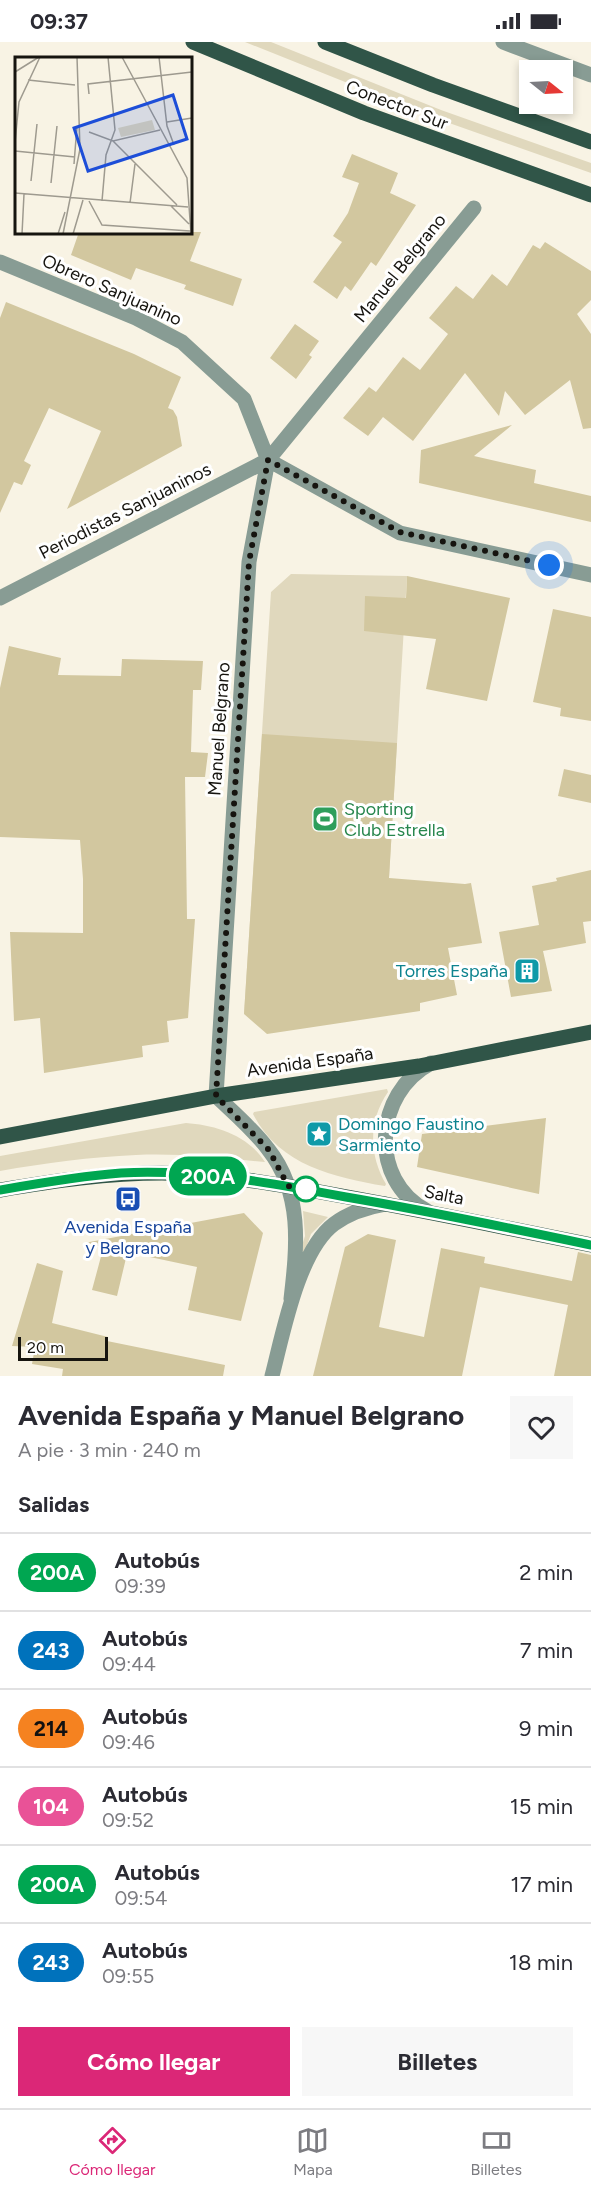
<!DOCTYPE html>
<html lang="es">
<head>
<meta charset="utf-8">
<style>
	:root { --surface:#fff; --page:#f7f7f7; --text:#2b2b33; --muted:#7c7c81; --line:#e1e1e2; --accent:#db2777 }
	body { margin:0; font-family:Figtree,sans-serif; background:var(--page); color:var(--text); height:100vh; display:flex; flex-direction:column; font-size:22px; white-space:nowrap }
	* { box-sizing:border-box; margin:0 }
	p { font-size:20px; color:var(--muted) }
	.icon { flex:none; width:33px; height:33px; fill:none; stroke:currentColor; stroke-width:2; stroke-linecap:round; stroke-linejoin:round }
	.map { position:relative; height:1334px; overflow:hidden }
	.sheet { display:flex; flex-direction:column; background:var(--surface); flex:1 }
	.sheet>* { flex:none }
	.badge { padding:0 12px; border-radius:20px; font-size:21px; line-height:39px }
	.needle { width:39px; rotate:108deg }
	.buttons { position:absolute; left:519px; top:18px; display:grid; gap:12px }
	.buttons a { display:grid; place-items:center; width:54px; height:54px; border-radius:0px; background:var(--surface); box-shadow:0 3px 9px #0003; font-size:30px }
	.scale { position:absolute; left:18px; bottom:15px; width:90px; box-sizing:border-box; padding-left:6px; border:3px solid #16140f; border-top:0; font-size:16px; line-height:21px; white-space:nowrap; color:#16140f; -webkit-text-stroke:4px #fff; paint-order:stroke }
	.you { position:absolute; width:30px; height:30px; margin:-15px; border:4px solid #fff; border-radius:50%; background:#1a73e8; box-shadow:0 0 0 9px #1a73e833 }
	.map>.badge { position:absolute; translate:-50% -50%; box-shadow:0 0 0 3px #fff }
	h2 { padding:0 18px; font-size:22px; line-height:54px }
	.round { display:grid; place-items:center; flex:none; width:63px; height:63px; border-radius:0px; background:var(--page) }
	.head { display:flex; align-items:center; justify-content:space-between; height:102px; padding:0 18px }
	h1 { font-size:28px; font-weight:700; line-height:45px }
	.cta { display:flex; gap:12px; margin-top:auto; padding:12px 18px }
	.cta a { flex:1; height:69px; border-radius:0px; background:var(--accent); color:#fff; font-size:24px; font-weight:700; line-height:69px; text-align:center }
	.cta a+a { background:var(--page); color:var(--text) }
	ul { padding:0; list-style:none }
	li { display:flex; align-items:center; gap:18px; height:78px; padding:0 18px; border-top:2px solid var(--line) }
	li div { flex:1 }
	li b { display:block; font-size:22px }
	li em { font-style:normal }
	li .badge { min-width:66px; font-weight:700; text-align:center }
	.status { display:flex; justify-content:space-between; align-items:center; height:42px; padding:0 30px; background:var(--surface); direction:ltr }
	.status svg { height:16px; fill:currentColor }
	.tabs { display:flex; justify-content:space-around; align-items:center; height:84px; border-top:2px solid var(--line); background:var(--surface); font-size:16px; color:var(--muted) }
	.tabs a { display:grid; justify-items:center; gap:3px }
	.tabs .selected { color:var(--accent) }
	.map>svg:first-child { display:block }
	.green { fill:#e0d8bd }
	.building { fill:#d2c79f }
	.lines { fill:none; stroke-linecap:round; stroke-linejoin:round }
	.minor { stroke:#889c94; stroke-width:15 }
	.major { stroke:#305548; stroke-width:15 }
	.line-casing { stroke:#fff; stroke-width:14 }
	.line { stroke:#00a651; stroke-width:9 }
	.walk { stroke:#16140f; stroke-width:6; stroke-dasharray:0 10.8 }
	.stop-dot { fill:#fff; stroke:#00a651; stroke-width:3 }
	.labels { text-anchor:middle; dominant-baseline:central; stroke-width:6; stroke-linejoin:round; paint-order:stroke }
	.street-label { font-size:18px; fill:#16140f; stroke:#fff }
	.leisure-label { font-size:18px; fill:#27864d; stroke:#fff; text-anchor:start }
	.culture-label { font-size:18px; fill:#0d838f; stroke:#fff; text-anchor:end }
	.transit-label { font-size:18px; fill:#164399; stroke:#fff }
	.inset-road { fill:none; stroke:#9e9a8f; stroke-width:1.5 }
	.view { fill:#1d4ed8; fill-opacity:0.15; stroke:#1d4ed8; stroke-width:3 }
	.inset-edge { fill:none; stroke:#16140f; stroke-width:3 }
</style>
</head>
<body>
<div class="status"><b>09:37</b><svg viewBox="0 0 49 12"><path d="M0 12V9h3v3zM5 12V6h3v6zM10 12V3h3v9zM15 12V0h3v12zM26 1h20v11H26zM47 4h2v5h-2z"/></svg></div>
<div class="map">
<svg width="591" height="1334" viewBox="0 0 591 1334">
	<rect width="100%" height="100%" fill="#f8f3e4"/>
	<!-- green -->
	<path class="green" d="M245,0H271L441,68L591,121V131L435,76Z
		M291,532L407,534L389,836L244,972L271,550Z
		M387,1047L388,1050C368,1079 369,1113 386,1142L385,1144C333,1135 279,1123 253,1072L254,1070Z
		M186,1081C215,1083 248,1093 265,1120C222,1116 179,1111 136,1113C91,1115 45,1121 0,1129V1114Z
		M303,1169L328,1175L311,1192L303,1214L299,1213L305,1194Z"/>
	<!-- building -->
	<path class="building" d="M352,112L398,131L390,151L416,163L376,224L371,220L351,249L345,244L337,257L313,240L342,200L333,194L348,171L359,141L342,135Z
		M79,190H201L190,219L242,237L233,264L184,247L186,243L136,226L131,238L71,213Z
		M545,200L591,229V258L577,272L591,292V386L583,387L570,338L525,373L505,349L499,374L465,331L413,399L383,375L368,394L343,376L369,345L376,350L403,315L420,328L448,292L429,276L456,244L473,257L492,232L507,244L533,203L540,207Z
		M6,260L134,312L181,335L168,366L173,368L177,375L182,404L67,467L101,389L49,366L24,419L31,423L22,443L14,440L0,471V276Z
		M295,282L319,299L309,313L312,315L296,337L270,316Z
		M512,383L474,414L536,428L534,441L591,454V480L419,441L421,408Z
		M407,534L510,556L487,659L426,647L436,597L364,589L365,554L406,556Z
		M553,567L591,575V679L560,674L561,666L533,660Z
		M9,604L61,616L58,633L121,634L122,617L203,619L201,648H193L191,710L208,711L205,735H185L187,877H195L188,976L167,979L169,1000L142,1004L143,1015L44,1031L40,976L14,979L10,890L83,891V837L80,798L0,795V646Z
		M262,692L397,701L389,836L465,842L471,841L482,901L448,906L457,953L420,961V969L267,992L244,972Z
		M564,727L591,733V761L558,754Z
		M591,828V879L583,880L586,901L543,909L552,949L511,955L499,890L539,883L532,844L557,839L556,836Z
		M546,1076L539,1152L417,1125L422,1092Z
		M244,1171L263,1191L241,1279L188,1268L197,1225L84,1201Z
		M368,1192L396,1198L379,1285L424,1295L441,1206L485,1215L484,1221L572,1239L578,1210L591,1213V1334H554L568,1263L480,1245L462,1334H313L345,1205Z
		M103,1207L127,1212L117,1254L92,1248Z
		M37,1221L63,1229L52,1281L108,1295L107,1299L225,1323L223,1334H62L63,1327L32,1322L35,1305L12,1304Z"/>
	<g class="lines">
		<!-- minor -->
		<path class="minor" d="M503,0L591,33
			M0,220L136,276L182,300L244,357L268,418L400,491L591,533
			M0,556L268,418
			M427,1169C368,1138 374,1051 431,1021
			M291,1257C297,1205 303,1151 268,1107C253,1087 234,1071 216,1054L249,520L268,418L474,166
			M272,1334C283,1292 298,1209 334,1182C349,1171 367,1165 385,1162"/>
		<!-- major -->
		<path class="major" d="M193,0L364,71L591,153
			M325,0L433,43L591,100
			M0,1095L216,1054L419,1024L591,990
			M0,1148C54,1139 107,1131 162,1131C222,1132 283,1143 342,1154C425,1169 508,1186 591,1203"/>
	</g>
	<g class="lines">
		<!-- line casing -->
		<g class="line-casing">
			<path id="line" d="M0,1148C40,1141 81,1134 121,1131C197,1127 273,1141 346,1155C428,1169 510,1186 591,1203"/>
		</g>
		<!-- line -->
		<use href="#line" class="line"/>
		<!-- walk -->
		<path class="walk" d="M306,1147L308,1148L288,1144L269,1108L216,1054L249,520L268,418L400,490L549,523"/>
	</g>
	<!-- icons -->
	<defs>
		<g id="stadium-square" transform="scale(1.35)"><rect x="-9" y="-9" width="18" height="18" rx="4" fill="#2e9e5b" stroke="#fff"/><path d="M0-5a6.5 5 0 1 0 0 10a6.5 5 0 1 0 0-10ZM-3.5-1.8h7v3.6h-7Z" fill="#fff"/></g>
		<g id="building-square" transform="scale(1.35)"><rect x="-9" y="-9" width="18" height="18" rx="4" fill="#0f9aa8" stroke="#fff"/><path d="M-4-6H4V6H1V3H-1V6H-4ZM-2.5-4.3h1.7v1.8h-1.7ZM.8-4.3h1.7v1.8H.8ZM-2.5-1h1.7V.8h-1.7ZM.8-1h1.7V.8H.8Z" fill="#fff"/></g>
		<g id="sight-square" transform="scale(1.35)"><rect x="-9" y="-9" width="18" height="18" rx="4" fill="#0f9aa8" stroke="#fff"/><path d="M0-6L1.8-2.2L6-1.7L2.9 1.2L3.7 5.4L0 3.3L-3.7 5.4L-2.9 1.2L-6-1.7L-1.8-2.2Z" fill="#fff"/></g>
		<g id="bus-square" transform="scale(1.35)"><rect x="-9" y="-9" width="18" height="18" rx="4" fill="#1a4fb4" stroke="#fff"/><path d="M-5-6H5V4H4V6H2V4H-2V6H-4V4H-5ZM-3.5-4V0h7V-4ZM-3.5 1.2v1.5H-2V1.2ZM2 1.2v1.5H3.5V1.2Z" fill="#fff"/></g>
	</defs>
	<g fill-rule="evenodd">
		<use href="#stadium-square" x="325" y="777"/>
		<use href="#building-square" x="527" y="929"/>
		<use href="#sight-square" x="319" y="1092"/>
		<use href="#bus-square" x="128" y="1157"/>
	</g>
	<!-- markers -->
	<circle class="stop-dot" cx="306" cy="1147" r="12"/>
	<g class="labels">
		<!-- street labels -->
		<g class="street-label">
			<text transform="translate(397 63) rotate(21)">Conector Sur</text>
			<text transform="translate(400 226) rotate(-51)">Manuel Belgrano</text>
			<text transform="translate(112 248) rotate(24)">Obrero Sanjuanino</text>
			<text transform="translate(125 469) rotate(-27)">Periodistas Sanjuaninos</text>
			<text transform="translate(219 687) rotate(-86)">Manuel Belgrano</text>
			<text transform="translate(310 1020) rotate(-8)">Avenida España</text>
			<text transform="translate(444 1153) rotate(11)">Salta</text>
		</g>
		<!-- leisure labels -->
		<g class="leisure-label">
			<text x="344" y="767">Sporting<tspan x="344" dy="21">Club Estrella</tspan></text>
		</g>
		<!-- culture labels -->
		<g class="culture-label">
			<text x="508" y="929">Torres España</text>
			<text x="338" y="1082" text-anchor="start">Domingo Faustino<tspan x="338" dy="21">Sarmiento</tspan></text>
		</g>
		<!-- transit labels -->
		<g class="transit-label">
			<text x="128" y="1185">Avenida España<tspan x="128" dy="21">y Belgrano</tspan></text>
		</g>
	</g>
	<!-- overview -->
	<g transform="translate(15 15)">
		<rect width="177" height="177" fill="#f8f3e4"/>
		<path d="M137,63L140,73L106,80L103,71Z" fill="#e0d8bd"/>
		<path class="inset-road" d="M107,0L172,121L176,177M144,0L152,69L159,88M0,15L24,0M13,23L60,28M74,37L73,27L177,15M152,65L177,61M74,75L98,84L145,73M98,84L162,148M0,85L4,45L25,0M0,94L60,100M59,107L62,69M16,124L22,67M36,126L42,69M0,136L173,150M74,144L87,168L175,174M87,144L91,98L100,73L93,0M115,146L120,107M156,149L174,167M7,177L9,137M43,177L50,155M48,177L65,92L62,0M58,177L68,143"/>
		<path class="view" d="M158,38L172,82L73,114L59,71Z"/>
		<rect width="177" height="177" class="inset-edge"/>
	</g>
</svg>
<div class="buttons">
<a><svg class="needle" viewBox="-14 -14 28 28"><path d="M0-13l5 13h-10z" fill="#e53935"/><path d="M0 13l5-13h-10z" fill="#7c7c81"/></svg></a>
</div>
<div class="scale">20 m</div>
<div class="you" style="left:549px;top:523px"></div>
<b class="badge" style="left:208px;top:1134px;background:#00a651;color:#fff">200A</b>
</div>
<section class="sheet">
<div class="head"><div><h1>Avenida España y Manuel Belgrano</h1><p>A pie · 3 min · 240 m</p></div><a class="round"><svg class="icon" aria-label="heart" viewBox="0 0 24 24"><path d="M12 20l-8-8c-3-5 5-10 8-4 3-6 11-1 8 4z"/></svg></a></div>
<h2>Salidas</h2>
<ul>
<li><span class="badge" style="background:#00a651;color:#fff">200A</span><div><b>Autobús</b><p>09:39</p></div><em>2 min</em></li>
<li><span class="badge" style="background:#0072bc;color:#fff">243</span><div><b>Autobús</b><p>09:44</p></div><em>7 min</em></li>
<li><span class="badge" style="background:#f58220;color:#111">214</span><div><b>Autobús</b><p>09:46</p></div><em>9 min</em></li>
<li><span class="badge" style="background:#e95297;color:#fff">104</span><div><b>Autobús</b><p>09:52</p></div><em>15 min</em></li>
<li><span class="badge" style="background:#00a651;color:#fff">200A</span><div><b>Autobús</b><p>09:54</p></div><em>17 min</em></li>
<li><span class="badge" style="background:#0072bc;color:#fff">243</span><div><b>Autobús</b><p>09:55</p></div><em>18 min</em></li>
</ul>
<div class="cta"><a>Cómo llegar</a><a>Billetes</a></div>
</section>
<nav class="tabs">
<a class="selected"><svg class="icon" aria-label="directions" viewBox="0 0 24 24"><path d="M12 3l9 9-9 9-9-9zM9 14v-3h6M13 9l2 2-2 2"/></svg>Cómo llegar</a>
<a><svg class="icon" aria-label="map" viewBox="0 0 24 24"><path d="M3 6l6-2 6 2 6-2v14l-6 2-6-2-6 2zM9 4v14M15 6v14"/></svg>Mapa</a>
<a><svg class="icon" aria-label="tickets" viewBox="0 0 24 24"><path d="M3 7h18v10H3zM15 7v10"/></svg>Billetes</a>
</nav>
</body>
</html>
